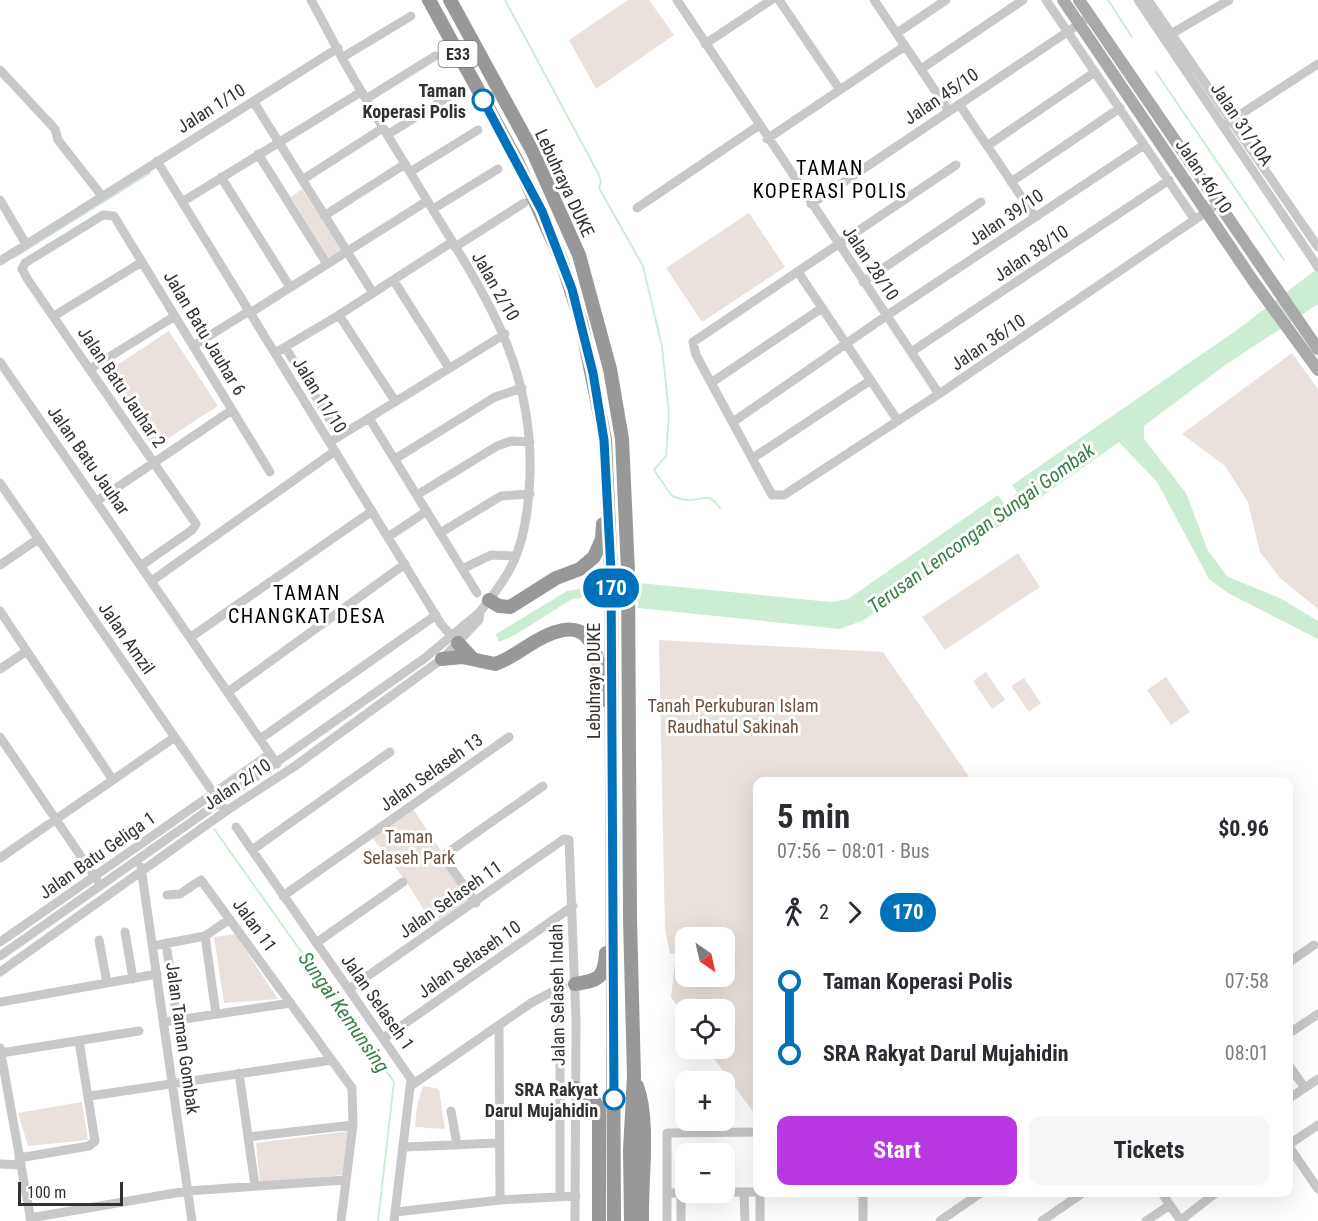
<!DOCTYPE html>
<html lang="en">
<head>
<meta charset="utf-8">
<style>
	:root { --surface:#fff; --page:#f7f7f7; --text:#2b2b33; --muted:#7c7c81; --accent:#ba37e4 }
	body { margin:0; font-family:"Roboto Condensed",sans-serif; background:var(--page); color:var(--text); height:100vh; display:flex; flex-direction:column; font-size:22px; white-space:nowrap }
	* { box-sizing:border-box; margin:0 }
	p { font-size:20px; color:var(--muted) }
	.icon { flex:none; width:33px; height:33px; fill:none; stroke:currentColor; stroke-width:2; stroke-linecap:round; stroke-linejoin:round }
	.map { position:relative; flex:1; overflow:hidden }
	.details { position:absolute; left:753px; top:777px; width:540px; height:420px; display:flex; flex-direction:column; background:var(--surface); border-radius:12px; box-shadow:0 6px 24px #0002 }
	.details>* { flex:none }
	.badge { padding:0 12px; border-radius:20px; font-size:21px; line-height:39px }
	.needle { width:39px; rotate:146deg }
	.buttons { position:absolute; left:675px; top:927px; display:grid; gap:12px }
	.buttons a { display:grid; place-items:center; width:60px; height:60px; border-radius:12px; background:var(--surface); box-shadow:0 6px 24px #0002; font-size:30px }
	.scale { position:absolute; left:18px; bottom:15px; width:105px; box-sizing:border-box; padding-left:6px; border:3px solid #313131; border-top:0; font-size:16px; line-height:21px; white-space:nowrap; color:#313131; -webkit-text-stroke:4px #fff; paint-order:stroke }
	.map>.badge { position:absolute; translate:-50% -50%; box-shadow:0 0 0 3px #fff }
	.legs { display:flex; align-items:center; gap:9px; height:66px; padding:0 24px; font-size:20px }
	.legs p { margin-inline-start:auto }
	.headline { display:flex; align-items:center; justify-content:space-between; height:102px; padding:0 24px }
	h1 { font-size:33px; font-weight:700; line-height:45px }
	.primary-button { display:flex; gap:12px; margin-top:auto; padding:12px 24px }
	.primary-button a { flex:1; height:69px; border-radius:12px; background:var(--accent); color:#fff; font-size:24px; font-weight:700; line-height:69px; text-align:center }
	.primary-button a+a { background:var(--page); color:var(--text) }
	ul { padding:0 24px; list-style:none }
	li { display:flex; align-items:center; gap:21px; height:72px; font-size:22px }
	li i { display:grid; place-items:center; width:9px; height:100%; margin:0 8px; background:currentColor }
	li i::after { content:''; width:15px; height:15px; margin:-8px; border:4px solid; border-radius:50%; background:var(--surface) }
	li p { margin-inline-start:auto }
	li:first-child i { background:linear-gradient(#0000 50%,currentColor 0) }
	li:last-child i { background:linear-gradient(currentColor 50%,#0000 0) }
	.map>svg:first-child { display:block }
	.green { fill:#eae1dc; fill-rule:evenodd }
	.water { fill:#ccedd3 }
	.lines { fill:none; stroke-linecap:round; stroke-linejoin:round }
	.stream { stroke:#ccedd3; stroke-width:2 }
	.river { stroke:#ccedd3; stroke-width:12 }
	.minor { stroke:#c8c8c8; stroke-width:9 }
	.major { stroke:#a9a9a9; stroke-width:12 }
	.highway { stroke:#989898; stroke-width:14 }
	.line-1-casing { stroke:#fff; stroke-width:14 }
	.line-1 { stroke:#0072bc; stroke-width:9 }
	.stop-1-dot { fill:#fff; stroke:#0072bc; stroke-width:3 }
	.labels { text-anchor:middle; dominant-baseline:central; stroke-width:6; stroke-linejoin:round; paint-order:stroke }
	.shield { fill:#fff; stroke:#6f6f6f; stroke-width:1.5 }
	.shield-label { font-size:16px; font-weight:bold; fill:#313131 }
	.stop-label { font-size:18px; font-weight:bold; fill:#313131; stroke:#fff; text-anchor:end }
	.street-label { font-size:18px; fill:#313131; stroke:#fff }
	.park-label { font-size:18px; fill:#6d4f3e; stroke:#fff }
	.neighbourhood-label { font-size:20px; letter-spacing:1.5px; fill:#000; stroke:#fff }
	.water-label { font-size:20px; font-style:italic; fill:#388047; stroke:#fff }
</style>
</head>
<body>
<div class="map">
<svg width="1318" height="1221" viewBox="0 0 1318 1221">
	<rect width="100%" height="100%" fill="#fff"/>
	<!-- green -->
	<path class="green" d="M628,0H649L674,35L596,89L569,40Z
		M302,189L342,252L330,260L291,197Z
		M749,213L785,267L702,322L666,268Z
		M169,331L218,406L153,448L105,373Z
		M1292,353L1318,389V609L1280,578L1260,552L1248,502L1225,466L1182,434Z
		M1018,553L1040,587L945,650L922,617Z
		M659,640L883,652L972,781L758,782L757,1117L707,1049L724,1048V1010H686L685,1018L671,997L676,953L670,954L665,929ZM686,938H724V976H686Z
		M986,672L1005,700L992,709L973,681Z
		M1166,677L1190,712L1171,725L1147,690Z
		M1024,678L1041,703L1029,712L1011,686Z
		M411,806L476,903L436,929L405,880L370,835Z
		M235,934L278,999L224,1003L214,937Z
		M423,1086L439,1089L445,1129L415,1127L417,1105Z
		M82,1102L88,1140L28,1146L18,1113Z
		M349,1131L342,1175L260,1184L256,1143Z"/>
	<!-- water -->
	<path class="water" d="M1318,268V304L1224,366L1144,426V439L1186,493L1208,551L1228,577L1280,598L1318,621V639L1228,593L1209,579L1157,482L1119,442L1027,507L1012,485L1237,330Z
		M998,495L1013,517L864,620L840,629L638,608L639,583L831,602L848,599Z
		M592,587H602L601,596L572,599L515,635L499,642L496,634L567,591Z"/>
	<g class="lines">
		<!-- stream -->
		<path class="stream" d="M505,0L598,173L601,182L599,188L643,266L662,347L669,413L666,456L654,470L672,496C678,498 685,501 691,500C707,499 708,492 720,508
			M1108,0L1132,37
			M1156,72L1284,260
			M13,258L150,173
			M214,829L394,1082L378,1221"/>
		<!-- river -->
		<path class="river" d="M994,518L1033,489
			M587,594L599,592L653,598"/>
		<!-- minor -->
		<path class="minor" d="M677,0L939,394
			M779,0L840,90
			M874,0L949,111
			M1046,0L1195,220
			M1138,0L1318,267
			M1148,0L1318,247
			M897,33L946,0
			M1171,34L1229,0
			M705,44L771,0
			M343,57L411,16
			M921,69L1023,0
			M0,70L55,129L58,140L102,196
			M366,99L435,56
			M253,101L373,293
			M959,104L1035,217
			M1227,123L1318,64
			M387,135L453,94
			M767,139L905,46
			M987,146L1095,72
			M258,154L327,264
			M157,161L441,624L454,639
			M956,165L693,342L696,355L772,495H784L939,394L1212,208
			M410,172L478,130
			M221,177L290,287
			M302,180L383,128
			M1011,182L1120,108
			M0,200L26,244
			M182,202L361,92
			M811,204L1091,16
			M637,208L758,126
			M433,209L498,169
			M324,216L405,164
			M455,247L524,203
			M0,261L338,48
			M798,272L898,421
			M394,281L449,368
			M863,282L981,202
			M250,313L427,201
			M339,315L395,401
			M54,316L142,262
			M193,346L249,311
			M285,347L340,436
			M911,352L1169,180
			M275,353L339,315L452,242
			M0,362L277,764
			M90,369L175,316
			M711,383L822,308
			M369,418L477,593
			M733,422L886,316L1144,145
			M330,442L505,334
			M753,458L871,380
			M395,459L495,397L522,388
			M0,483L223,807
			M417,495L497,446L511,441L530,442
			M97,501L232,410
			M440,533L501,496L530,494
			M388,537L427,511
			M0,565L38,539
			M142,565L192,530L196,524L28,280L22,269L25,263L103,215L114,216L270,472
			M462,569L491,555L515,556
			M153,580L335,451
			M0,611L113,780
			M191,637L372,511
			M0,669L27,651
			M228,692L405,564
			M0,737L97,880
			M260,739L436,615
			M236,827L411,1079L394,1221
			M252,850L390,752
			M0,858L175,737
			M141,867L192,1221
			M167,895L180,894L201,880L352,1088L353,1125L341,1221
			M283,896L509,737
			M476,903L443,856L543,786
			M125,932L133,979
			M205,936L216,1014
			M99,940L107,983
			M0,942L270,754
			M166,943L177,1020
			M316,943L403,882
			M153,946L205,936L230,919
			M0,956L425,658L480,612
			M1288,963L1314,945
			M0,972L226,811L295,766L442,659L479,620L480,612C491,597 503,583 511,567C525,540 529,504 530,474C533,357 479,287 422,192C398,152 373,112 350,72C336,48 324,23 311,0
			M349,989L564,839L569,840L576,1020L575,1221
			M0,1002L157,974
			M164,1022L291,1003
			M499,1025L500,1200
			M1288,1034L1318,1014
			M384,1038L573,906
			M0,1048L31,1221
			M1,1053L139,1031
			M1288,1064L1305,1088
			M239,1073L255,1186
			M412,1085L531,1003L563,986
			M90,1096L332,1060
			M1288,1099L1318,1079
			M451,1111L457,1145
			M248,1137L353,1125
			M1288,1145L1318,1189
			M1288,1145L1318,1125
			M405,1147L498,1143
			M19,1158L89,1146L95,1141L79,1041
			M0,1164L21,1165
			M724,1192H758
			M744,1192L745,1221
			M863,1192V1221
			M1161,1192L1181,1221
			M667,1193L719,1192
			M681,1193V1221
			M560,1196V987
			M396,1212L500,1200L576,1196
			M30,1218L187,1191L345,1180
			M1181,1220L1217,1192
			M667,1221V1133L758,1132
			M760,1221V1192
			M940,1221L982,1192
			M1042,1221L1084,1192
			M1146,1221L1170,1205"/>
		<!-- major -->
		<path class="major" d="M1063,0L1254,282L1318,370
			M1079,0L1318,349"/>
		<!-- highway -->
		<path class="highway" d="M429,0L517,161L561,259L581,322L605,440L611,571L614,1221
			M450,0L533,152L579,255L610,369L622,439L628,571L630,919L634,1076L630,1150L631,1221
			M489,600L499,606L510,607L556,578L580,569L594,557L602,539L603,524
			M458,643L472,658
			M442,659L462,657L495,664C510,659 522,649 536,641C596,606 597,657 605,700
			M575,984C599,980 604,979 606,953
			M637,1086C650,1121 641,1182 642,1221
			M575,1088L593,1099L599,1109V1221"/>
	</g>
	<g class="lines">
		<!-- line-1 casing -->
		<g class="line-1-casing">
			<path id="line-1" d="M483,100L542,211L572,289L593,373L604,440L611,571L614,1099"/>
		</g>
		<!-- line-1 -->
		<use href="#line-1" class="line-1"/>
	</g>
	<!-- markers -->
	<g class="stop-1-dot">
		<circle cx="483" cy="100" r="10"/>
		<circle cx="614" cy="1099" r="10"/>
	</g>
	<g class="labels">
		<!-- shield labels -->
		<rect class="shield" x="438.5" y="41" width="39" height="26" rx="4.5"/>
		<g class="shield-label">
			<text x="458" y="54">E33</text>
		</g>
		<!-- stop labels -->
		<g class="stop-label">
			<text x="466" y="90">Taman<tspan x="466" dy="21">Koperasi Polis</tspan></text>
			<text x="598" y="1089">SRA Rakyat<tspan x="598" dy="21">Darul Mujahidin</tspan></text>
		</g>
		<!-- street labels -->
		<g class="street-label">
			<text transform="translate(941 96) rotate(-34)">Jalan 45/10</text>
			<text transform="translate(211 108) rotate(-32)">Jalan 1/10</text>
			<text transform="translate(1242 124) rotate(56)">Jalan 31/10A</text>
			<text transform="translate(1204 176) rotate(56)">Jalan 46/10</text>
			<text transform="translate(565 183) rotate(65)">Lebuhraya DUKE</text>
			<text transform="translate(1006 217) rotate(-34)">Jalan 39/10</text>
			<text transform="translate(1031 253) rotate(-34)">Jalan 38/10</text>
			<text transform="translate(871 263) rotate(56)">Jalan 28/10</text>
			<text transform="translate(496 286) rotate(60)">Jalan 2/10</text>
			<text transform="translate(205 333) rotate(59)">Jalan Batu Jauhar 6</text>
			<text transform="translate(988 342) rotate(-34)">Jalan 36/10</text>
			<text transform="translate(122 387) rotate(56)">Jalan Batu Jauhar 2</text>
			<text transform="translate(320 395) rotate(58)">Jalan 11/10</text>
			<text transform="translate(89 460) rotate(55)">Jalan Batu Jauhar</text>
			<text transform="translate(127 638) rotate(55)">Jalan Amzil</text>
			<text transform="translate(593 681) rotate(-90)">Lebuhraya DUKE</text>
			<text transform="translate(431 772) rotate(-35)">Jalan Selaseh 13</text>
			<text transform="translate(237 784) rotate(-34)">Jalan 2/10</text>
			<text transform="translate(97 855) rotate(-35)">Jalan Batu Geliga 1</text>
			<text transform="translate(450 899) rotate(-35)">Jalan Selaseh 11</text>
			<text transform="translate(255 925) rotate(54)">Jalan 11</text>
			<text transform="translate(469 959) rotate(-35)">Jalan Selaseh 10</text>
			<text transform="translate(557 995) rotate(-91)">Jalan Selaseh Indah</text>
			<text transform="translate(378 1002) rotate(55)">Jalan Selaseh 1</text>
			<text transform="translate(183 1038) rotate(82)">Jalan Taman Gombak</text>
		</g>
		<!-- park labels -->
		<g class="park-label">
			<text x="733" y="705">Tanah Perkuburan Islam<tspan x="733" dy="21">Raudhatul Sakinah</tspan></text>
			<text x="409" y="836">Taman<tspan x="409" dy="21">Selaseh Park</tspan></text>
		</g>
		<!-- neighbourhood labels -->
		<g class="neighbourhood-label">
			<text x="830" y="168">TAMAN<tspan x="830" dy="23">KOPERASI POLIS</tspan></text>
			<text x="307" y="593">TAMAN<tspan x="307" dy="23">CHANGKAT DESA</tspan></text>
		</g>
		<!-- water labels -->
		<g class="water-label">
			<text transform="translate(981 528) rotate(-36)">Terusan Lencongan Sungai Gombak</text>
			<text transform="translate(344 1012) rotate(55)">Sungai Kemunsing</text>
		</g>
	</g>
</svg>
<div class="buttons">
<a><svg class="needle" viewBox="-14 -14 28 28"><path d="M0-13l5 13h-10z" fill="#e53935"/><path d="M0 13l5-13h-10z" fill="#7c7c81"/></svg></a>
<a><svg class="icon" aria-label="locate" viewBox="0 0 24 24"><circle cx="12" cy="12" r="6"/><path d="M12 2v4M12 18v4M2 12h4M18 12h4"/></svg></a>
<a>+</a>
<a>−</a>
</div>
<div class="scale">100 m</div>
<b class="badge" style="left:611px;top:588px;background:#0072bc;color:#fff">170</b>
<section class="details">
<div class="headline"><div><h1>5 min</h1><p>07:56 – 08:01 · Bus</p></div><b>$0.96</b></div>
<div class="legs"><svg class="icon" aria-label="walk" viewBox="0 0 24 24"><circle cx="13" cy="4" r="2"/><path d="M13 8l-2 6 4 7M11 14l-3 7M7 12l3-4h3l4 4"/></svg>2<svg class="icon" aria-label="forward" viewBox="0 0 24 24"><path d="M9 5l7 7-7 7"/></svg><b class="badge" style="background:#0072bc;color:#fff">170</b></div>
<ul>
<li><i style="color:#0072bc"></i><b>Taman Koperasi Polis</b><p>07:58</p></li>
<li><i style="color:#0072bc"></i><b>SRA Rakyat Darul Mujahidin</b><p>08:01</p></li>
</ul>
<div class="primary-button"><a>Start</a><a>Tickets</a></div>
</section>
</div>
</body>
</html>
